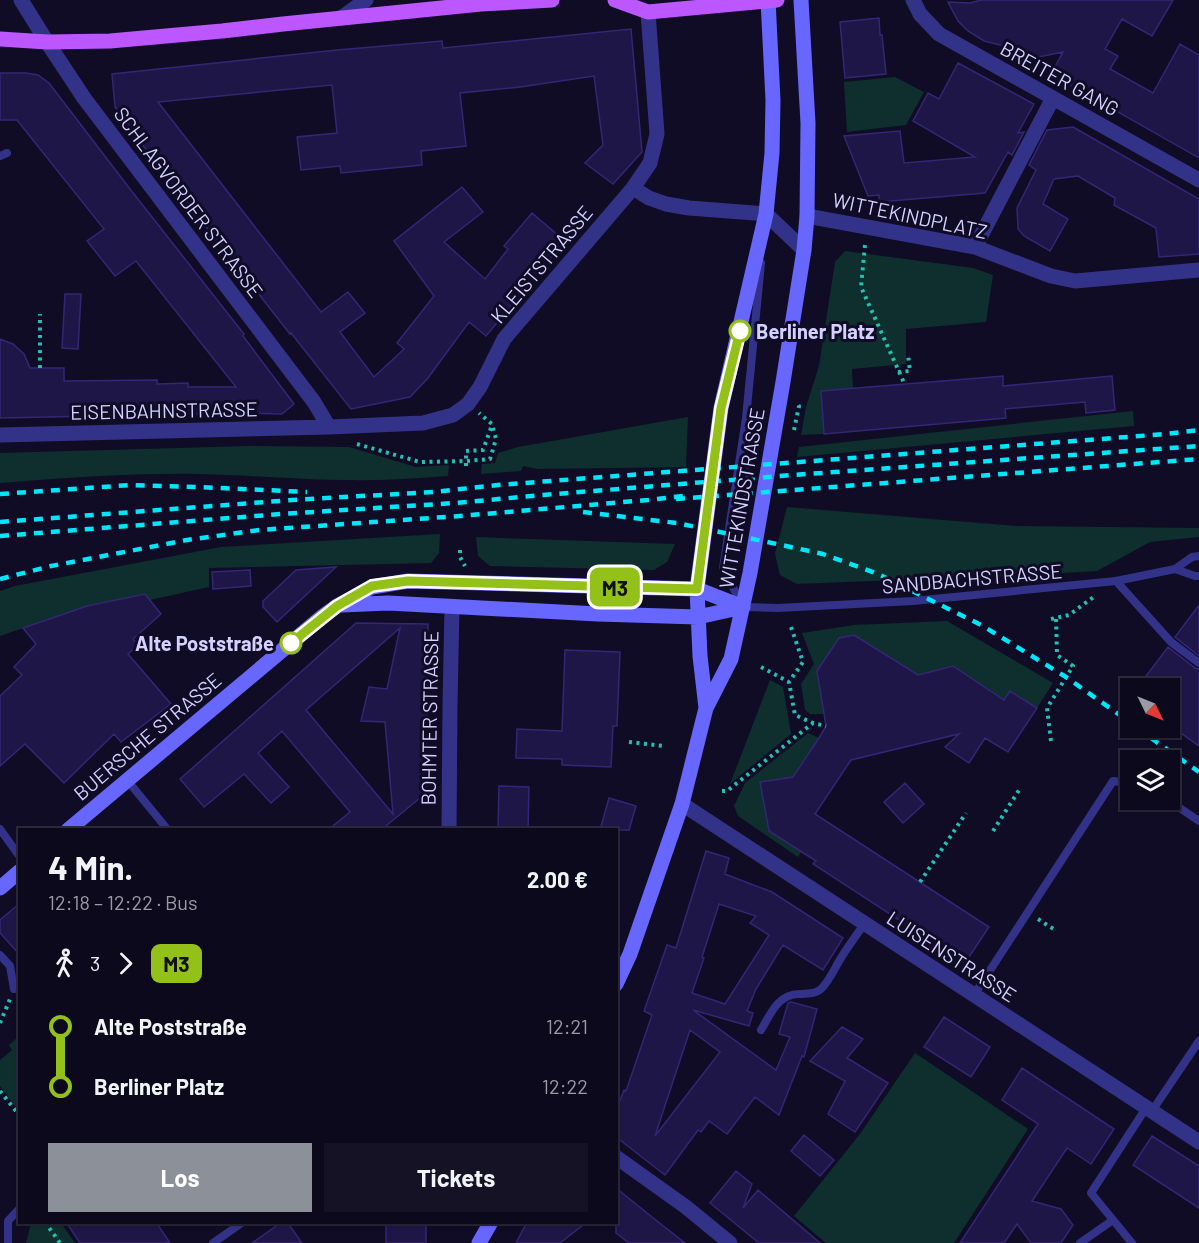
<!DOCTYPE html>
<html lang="de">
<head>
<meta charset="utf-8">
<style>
	:root { --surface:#0c091c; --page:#151225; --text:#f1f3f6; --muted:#9a9aa3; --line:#2c2a3b; --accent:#8c9099 }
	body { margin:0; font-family:Barlow,sans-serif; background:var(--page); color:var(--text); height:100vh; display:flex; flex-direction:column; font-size:22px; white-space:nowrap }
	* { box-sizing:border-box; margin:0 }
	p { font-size:20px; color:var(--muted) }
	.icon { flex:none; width:33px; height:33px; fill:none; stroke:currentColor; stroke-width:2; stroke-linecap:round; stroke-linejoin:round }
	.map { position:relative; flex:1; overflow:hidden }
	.details { position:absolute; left:18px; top:828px; width:600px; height:396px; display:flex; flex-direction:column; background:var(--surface); border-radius:0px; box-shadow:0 2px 4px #0004,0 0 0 2px var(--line) }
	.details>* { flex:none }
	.badge { padding:0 12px; border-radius:9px; font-size:21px; line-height:39px }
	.needle { width:39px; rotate:133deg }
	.fabs { position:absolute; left:1120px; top:678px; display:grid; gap:12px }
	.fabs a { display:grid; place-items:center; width:60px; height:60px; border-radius:0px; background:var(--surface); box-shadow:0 2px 4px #0004,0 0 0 2px var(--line); font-size:30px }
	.map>.badge { position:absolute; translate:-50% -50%; box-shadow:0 0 0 3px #fff }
	.legs { display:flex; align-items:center; gap:9px; height:66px; padding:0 30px; font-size:20px }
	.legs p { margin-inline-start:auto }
	.headline { display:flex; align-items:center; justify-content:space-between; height:102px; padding:0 30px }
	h1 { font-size:33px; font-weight:700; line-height:45px }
	.button { display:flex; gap:12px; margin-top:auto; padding:12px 30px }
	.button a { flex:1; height:69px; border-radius:0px; background:var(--accent); color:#fff; font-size:24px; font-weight:700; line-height:69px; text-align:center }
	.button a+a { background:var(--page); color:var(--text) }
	ul { padding:0 30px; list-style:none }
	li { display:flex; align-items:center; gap:21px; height:60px; font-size:22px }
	li i { display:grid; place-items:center; width:9px; height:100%; margin:0 8px; background:currentColor }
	li i::after { content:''; width:15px; height:15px; margin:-8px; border:4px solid; border-radius:50%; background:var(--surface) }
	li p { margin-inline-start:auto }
	li:first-child i { background:linear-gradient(#0000 50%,currentColor 0) }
	li:last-child i { background:linear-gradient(currentColor 50%,#0000 0) }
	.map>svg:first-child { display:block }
	.green { fill:#0e2f2d }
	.building { fill:#1f1648; stroke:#342676; stroke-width:1.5; fill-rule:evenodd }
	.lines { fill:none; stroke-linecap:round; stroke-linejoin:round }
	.path { stroke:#22c1b3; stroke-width:4; stroke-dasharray:3 4.5; stroke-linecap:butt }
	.lane { stroke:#333289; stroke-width:8 }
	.street { stroke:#333289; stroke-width:15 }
	.secondary { stroke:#6767ff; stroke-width:15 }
	.primary { stroke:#bc57ff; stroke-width:15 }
	.rail { stroke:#00e7fb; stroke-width:4.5; stroke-dasharray:9 8; stroke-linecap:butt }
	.line-1-casing { stroke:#fff; stroke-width:14 }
	.line-1 { stroke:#94c119; stroke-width:9 }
	.stop-1-dot { fill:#fff; stroke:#94c119; stroke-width:3 }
	.labels { text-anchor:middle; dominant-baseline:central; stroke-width:6; stroke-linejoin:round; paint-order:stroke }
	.street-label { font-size:20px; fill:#d4d0ff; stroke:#100c25 }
	.stop-label { font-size:20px; font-weight:bold; fill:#d4d0ff; stroke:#100c25; text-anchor:start }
</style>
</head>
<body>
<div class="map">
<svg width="1199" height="1243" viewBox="0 0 1199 1243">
	<rect width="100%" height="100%" fill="#100c25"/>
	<!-- green -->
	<path class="green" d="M895,77L924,92L906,125L847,132L844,82Z
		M845,251L973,268L993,275L986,322L906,329V364L852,369L853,389L821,392L824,434L801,435L806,407L819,366L835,262Z
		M1133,411L1134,426L797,457L799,447Z
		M688,417L686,467L538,469L523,466L521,471L481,474L482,464L495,463L498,453L518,447Z
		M249,446L349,447L416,467L449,465L448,476C416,478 384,481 352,480C300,480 249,475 197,474C131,473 66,478 0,483V453Z
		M787,507L1016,526L1199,528V537L1150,542L1097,571L1047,574L797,584L780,575L775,554Z
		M440,534L439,553L431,563L209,568V587L150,600L144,594L87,606L0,636V591L15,586L221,547Z
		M476,537L675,544L667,562L654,570L490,566L478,556Z
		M947,621L1053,683L1037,708L1011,691L1004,700L953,666L918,675L854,635L839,639L817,671L824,714H810L805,710L801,684L814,664L802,633L854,625Z
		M770,680L783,687L791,734L730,784Z
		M808,733L819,738L793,777L761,782L769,831L801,852L798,857L738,816L734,806L745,783Z
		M19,1036V1111L0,1086V1060L12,1050L9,1045Z
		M915,1053L1028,1129L954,1243H826L794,1216L860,1134Z
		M31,1223H61L75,1243H26Z"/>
	<!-- building -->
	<path class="building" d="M981,0H1173L1152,36L1122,19L1105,49L1118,56L1110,69L1153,93L1180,44L1199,55V158L1051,74L1063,52L1024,60L1019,57L1015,46L1000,45L984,41L968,31L958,21L948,2L970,3Z
		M879,18L880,35H882L886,74L845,78L840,22Z
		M631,29L642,152L613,184L585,163L603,145L594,76L520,87L460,93L466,146L421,151L422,165L341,173L340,166L301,170L297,137L337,133L332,85L158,102L321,312L348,292L365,313L340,332L374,377L404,349L397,343L434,296L394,241L462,187L483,212L444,242L485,279L508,249L504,246L532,213L565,241L486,336L469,322L428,378L410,397L351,409L291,333L290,334L153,159L115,107L112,74L337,50L442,41L443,48Z
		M958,63L1034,104L1018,133L1024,132L1012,155L1008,152L985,193L879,202V195L868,196L844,136L900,131L904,163L975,157L913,121L928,93L939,99Z
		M0,73H26L38,75L49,83L130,189L244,334L243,336L294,404L282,414L238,413L0,418V339L13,344L24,354L30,368H64V381L157,380V384L188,383V387H236L136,261L115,276L87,241L104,229L17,120H0Z
		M1073,127L1199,199V254L1159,257L1156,228L1114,205L1115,198L1078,176L1054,179L1043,204L1068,219L1050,251L1024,236L1018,229L1017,208L1036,170L1029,165L1047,130Z
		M65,294H81L78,349L62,348Z
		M1003,376V386L1112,376L1115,410L1086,413L1085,402L1005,409L1006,418L824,434L821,391Z
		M336,567L277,622L263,607V601L296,570Z
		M250,570L251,586L213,589L212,572Z
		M145,594L161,614L133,639L138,645L128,654L171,704L121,742L114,734L64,783L25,744L0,766V696L22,675L14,667L36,644L23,628L87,606Z
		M1199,605V656L1175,637Z
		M356,623L428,624L426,793L381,830H328L350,812L282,731L258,753L289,787L271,803L244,774L204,807L180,779ZM400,628L387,689L369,687L361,721L385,722L393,814L306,710Z
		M854,635L918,675L953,666L1004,700L1010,691L1037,708L1008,752L985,738L969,763L945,747L959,734L851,760L815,814L989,927L965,963L813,864L816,861L769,831L760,782L793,777L819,738L826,726L817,671L839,638Z
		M1168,647L1195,668L1199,669V746L1170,725V688H1137Z
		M565,650L620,652L617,726H613L611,767L562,765V759L516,758L517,729L562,731Z
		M905,783L924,804L903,823L884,802Z
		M499,786L529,787L528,830H498Z
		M609,798L636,806L629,830H600Z
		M706,851L729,858L725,874L772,892L843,938L823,970L783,945L756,989L747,1011L753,1013L749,1026L693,1010L776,1070L790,1037L779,1034L788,1003L791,1002L817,1009L804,1057L802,1056L779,1115L755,1097L727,1134L709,1121L701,1132L698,1130L665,1175L616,1137V1111L624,1090L626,1091L652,1015L644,1011L667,945L676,948ZM719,904L756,916L750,923L769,935L725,1004L692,993L704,958L702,957ZM690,1030L720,1052L655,1136Z
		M20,903V955L0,933V920Z
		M944,1017L990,1047L971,1077L924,1047Z
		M842,1027L863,1039L847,1058L888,1083L855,1132L828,1114L845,1081L810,1061Z
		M1022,1068L1114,1129L1091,1164L1067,1148L1032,1201L1061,1209L1073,1225L1061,1243H1031L1017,1224L1004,1243H960L1038,1124L1002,1100Z
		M804,1135L834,1160L820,1176L791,1151Z
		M1152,1136L1199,1166V1208L1133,1165Z
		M736,1171L752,1184L743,1208L758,1190L820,1243H759L710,1203Z
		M616,1188L657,1221L685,1243H629L616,1233Z
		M66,1222H156L170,1243H80Z
		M282,1222H287L302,1243H252Z
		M386,1222H426V1243H386Z
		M527,1222H587L560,1243H516Z"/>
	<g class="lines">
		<!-- path -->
		<path class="path" d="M865,245L861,287L905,385
			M40,368V314
			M898,372L910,371L908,355
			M794,430L799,406L797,403
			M357,444L420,462L466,461L490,459L496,439L492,424L479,413
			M466,466V451L483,450L492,425
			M460,550V557L465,566
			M1051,619L1069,615L1095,596
			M791,627L803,662L789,682L795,715L813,723L826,726
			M761,667L789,682
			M1051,741L1047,708L1073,666L1057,655L1056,618
			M629,742L664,746
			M722,791H727L813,723
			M993,831L1021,787
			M920,882L966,813
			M1038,919L1055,930
			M0,1023L10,999
			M0,1091L20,1116
			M45,1222L60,1243"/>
		<!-- lane -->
		<path class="lane" d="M0,156L7,153
			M761,263L746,418L723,568L743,607L778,608L913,601L1116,581L1175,569L1192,557L1199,556
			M1175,569L1195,576H1199
			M1116,581L1171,642L1199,663
			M127,780L168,830
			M1168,800L1199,821
			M0,829L20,857
			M0,955L10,966L14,989
			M974,995L1113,781L1131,783
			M761,1030C770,1015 778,994 799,994C807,993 814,995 821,989C830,980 834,969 841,958C848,946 857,935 864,924
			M1152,1111L1199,1041
			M8,1243V1221L20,1208
			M213,1243L243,1222
			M1080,1243L1113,1220
			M1132,1243L1091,1193L1146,1108"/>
		<!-- street -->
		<path class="street" d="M21,0L47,42L84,98L314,402L329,427
			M913,0L920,14L939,34L1199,180
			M341,18L366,0
			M633,188L649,198L666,204L689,208L766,214L804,250
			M807,216L975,247L1051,276L1075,281L1199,270
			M975,247L1053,98
			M0,435L329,427L423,423L453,415L468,404L480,387L504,339L633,188L650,163L657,134L648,12
			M682,804L1199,1142
			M449,830L450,705L452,607
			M616,1157L686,1207L730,1243"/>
		<!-- secondary -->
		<path class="secondary" d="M342,605L388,603L598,614L698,617L743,607
			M706,708L700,656L697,589L721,408L766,214L772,153L773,100L768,0
			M68,830L323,616L337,606L372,587L408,581L697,589L743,607
			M0,888L20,871
			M616,984L630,954L682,804L706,708L731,659L750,573L783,382L804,250L807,216L808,123L801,0
			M479,1243L491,1222"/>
		<!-- primary -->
		<path class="primary" d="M615,0L648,12L777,0
			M0,39L47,42L110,41L222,31L283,24L481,4L552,0"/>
		<!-- rail -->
		<path class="rail" d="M0,494L131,485L199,487L307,492
			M676,499L1199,459
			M583,512L677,523L777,544L823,554L878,574L983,626L1066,677L1131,723
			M0,522L292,500L433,492L498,485L1166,434L1199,430
			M0,536L281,514L455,503L543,495L793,475L1199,446
			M0,579L51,566L187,540L259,530L460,516L648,500L683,496
			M1137,728L1199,772"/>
	</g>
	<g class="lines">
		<!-- line-1 casing -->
		<g class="line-1-casing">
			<path id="line-1" d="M291,643L337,606L372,586L408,581L697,589L721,408L740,331"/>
		</g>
		<!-- line-1 -->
		<use href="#line-1" class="line-1"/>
	</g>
	<!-- markers -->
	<g class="stop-1-dot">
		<circle cx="740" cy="331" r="10"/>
		<circle cx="291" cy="643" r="10"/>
	</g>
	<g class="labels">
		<!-- street labels -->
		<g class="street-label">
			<text transform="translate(1060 78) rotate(29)">BREITER GANG</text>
			<text transform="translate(189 202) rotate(53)">SCHLAGVORDER STRASSE</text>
			<text transform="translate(910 215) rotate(12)">WITTEKINDPLATZ</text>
			<text transform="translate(541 264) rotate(-50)">KLEISTSTRASSE</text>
			<text transform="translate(164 410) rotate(-1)">EISENBAHNSTRASSE</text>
			<text transform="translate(741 498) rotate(-80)">WITTEKINDSTRASSE</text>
			<text transform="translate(972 578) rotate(-5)">SANDBACHSTRASSE</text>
			<text transform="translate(429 718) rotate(-89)">BOHMTER STRASSE</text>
			<text transform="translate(147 736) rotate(-40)">BUERSCHE STRASSE</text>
			<text transform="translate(952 956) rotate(33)">LUISENSTRASSE</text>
		</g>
		<!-- stop labels -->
		<g class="stop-label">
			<text x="756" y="331">Berliner Platz</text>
			<text x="274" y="643" text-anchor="end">Alte Poststraße</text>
		</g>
	</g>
</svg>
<div class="fabs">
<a><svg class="needle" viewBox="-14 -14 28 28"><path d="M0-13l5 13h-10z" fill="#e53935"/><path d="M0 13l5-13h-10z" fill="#9a9aa3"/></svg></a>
<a><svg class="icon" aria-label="layers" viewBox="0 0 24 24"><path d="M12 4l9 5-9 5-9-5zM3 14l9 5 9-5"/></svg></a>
</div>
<b class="badge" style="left:615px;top:587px;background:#94c119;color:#111">M3</b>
<section class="details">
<div class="headline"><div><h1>4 Min.</h1><p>12:18 – 12:22 · Bus</p></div><b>2.00 €</b></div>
<div class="legs"><svg class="icon" aria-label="walk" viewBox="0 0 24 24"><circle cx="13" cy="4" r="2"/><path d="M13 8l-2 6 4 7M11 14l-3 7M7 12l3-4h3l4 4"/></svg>3<svg class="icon" aria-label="forward" viewBox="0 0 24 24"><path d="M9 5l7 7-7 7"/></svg><b class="badge" style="background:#94c119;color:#111">M3</b></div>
<ul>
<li><i style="color:#94c119"></i><b>Alte Poststraße</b><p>12:21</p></li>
<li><i style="color:#94c119"></i><b>Berliner Platz</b><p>12:22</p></li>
</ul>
<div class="button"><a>Los</a><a>Tickets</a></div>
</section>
</div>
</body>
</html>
